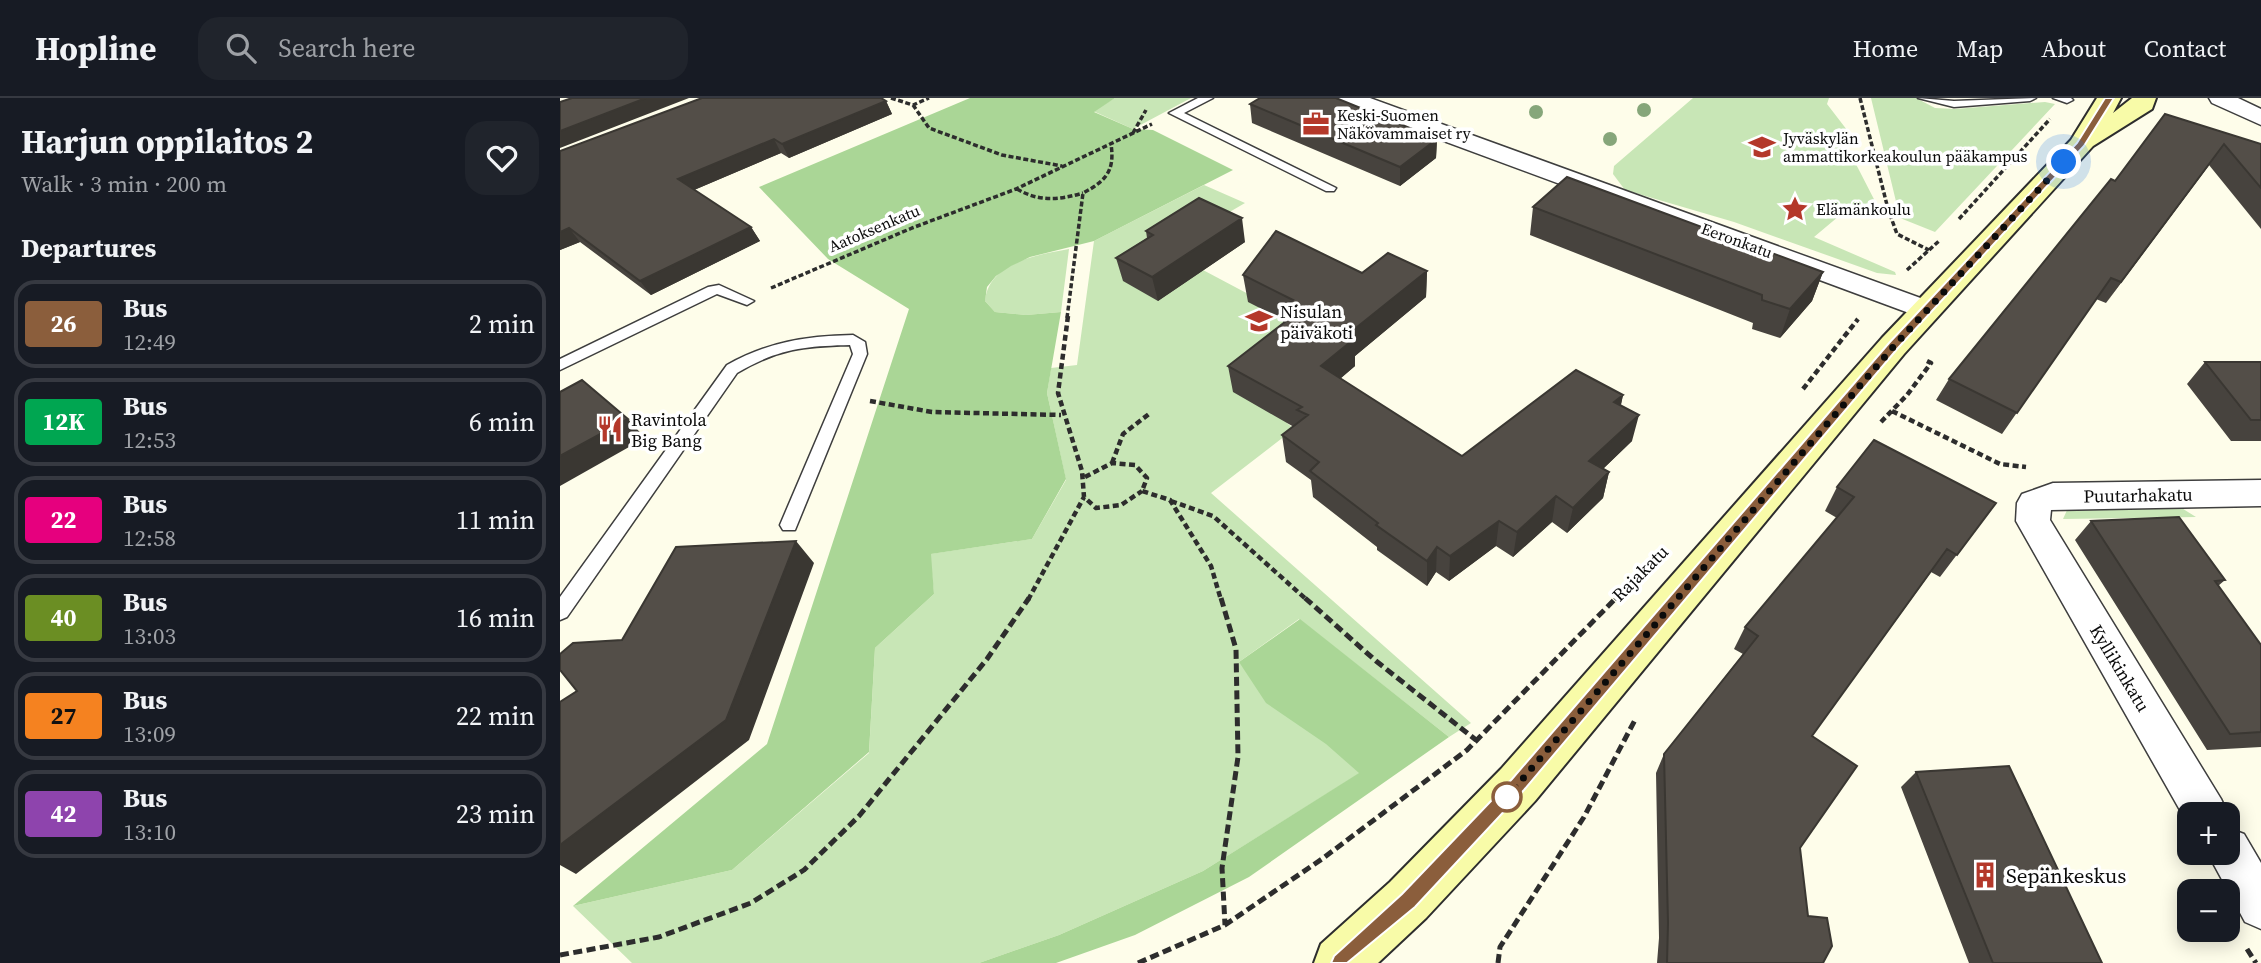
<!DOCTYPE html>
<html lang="en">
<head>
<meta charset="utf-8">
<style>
	:root { --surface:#171b24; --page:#20242c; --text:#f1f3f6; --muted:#9ea1a6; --line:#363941 }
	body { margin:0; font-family:"Source Serif 4",serif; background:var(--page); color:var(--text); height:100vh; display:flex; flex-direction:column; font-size:26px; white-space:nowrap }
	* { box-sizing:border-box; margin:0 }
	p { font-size:23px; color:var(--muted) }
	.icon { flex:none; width:38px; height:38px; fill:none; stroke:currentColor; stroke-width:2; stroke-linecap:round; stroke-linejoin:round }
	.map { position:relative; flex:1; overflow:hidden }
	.sheet { display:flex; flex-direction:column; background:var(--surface); width:560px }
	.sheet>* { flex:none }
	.badge { padding:0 14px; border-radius:5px; font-size:24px; line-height:46px }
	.fabs { position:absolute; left:1617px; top:704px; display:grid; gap:14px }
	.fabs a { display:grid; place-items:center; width:63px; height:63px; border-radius:14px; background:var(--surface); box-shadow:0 4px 18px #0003; font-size:35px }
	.you { position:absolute; width:35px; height:35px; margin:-18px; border:5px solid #fff; border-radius:50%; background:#1a73e8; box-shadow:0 0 0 10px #1a73e833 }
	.map>.badge { position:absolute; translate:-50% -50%; box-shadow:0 0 0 4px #fff }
	h2 { padding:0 21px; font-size:26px; line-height:63px }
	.round { display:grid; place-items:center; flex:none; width:74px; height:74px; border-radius:21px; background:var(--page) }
	.summary { display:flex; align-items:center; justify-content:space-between; height:119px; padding:0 21px }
	h1 { font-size:33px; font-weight:700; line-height:52px }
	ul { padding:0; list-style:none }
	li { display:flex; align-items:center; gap:21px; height:88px; margin:0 14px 10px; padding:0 7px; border:4px solid var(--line); border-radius:21px }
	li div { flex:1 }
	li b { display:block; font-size:26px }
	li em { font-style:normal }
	li .badge { min-width:77px; font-weight:700; text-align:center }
	header { display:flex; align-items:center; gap:42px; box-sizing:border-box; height:98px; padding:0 35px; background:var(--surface); border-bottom:2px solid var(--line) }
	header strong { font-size:33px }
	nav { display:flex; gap:38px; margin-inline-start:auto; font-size:24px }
	.search { width:490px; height:63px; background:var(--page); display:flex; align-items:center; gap:18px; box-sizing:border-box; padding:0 24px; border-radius:21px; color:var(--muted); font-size:26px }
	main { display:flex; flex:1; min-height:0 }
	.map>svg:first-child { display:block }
	.green { fill:#c8e6b6 }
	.forest { fill:#aad696 }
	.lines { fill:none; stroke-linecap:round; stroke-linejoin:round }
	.service-casing { stroke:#3e3e3e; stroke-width:3 }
	.minor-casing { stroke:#3e3e3e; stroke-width:3 }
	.secondary-casing { stroke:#2d2d2d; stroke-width:4 }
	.path-far2 { stroke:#2d2d2d; stroke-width:3.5; stroke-dasharray:5 2.5; stroke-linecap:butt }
	.path-far1 { stroke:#2d2d2d; stroke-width:4.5; stroke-dasharray:6 3.5; stroke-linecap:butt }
	.path { stroke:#2d2d2d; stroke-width:5; stroke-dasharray:9 4.5; stroke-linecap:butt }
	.service { fill:#fff; fill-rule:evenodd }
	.minor { fill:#fff; fill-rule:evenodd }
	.secondary { fill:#f8fba8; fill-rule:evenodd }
	.tree { fill:#86a67a }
	.wall { fill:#47433e }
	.shaded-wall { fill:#3a3732 }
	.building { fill:#534e48; stroke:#3a3732; stroke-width:2 }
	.line { fill:#8b5e3c; stroke:#fff; stroke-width:2 }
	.walk { stroke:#0b0b0b; stroke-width:7; stroke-dasharray:0 12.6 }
	.stop-dot { fill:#fff; stroke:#8b5e3c; stroke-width:3.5 }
	.labels { text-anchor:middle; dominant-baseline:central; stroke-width:7; stroke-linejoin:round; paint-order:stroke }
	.far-poi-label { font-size:16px; fill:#0b0b0b; stroke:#fff; text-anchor:start }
	.far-street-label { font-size:16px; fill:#0b0b0b; stroke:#fff }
	.poi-label { font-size:18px; fill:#0b0b0b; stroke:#fff; text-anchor:start }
	.street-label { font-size:18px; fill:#0b0b0b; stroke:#fff }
	.near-poi-label { font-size:21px; fill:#0b0b0b; stroke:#fff; text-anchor:start }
</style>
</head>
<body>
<header>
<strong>Hopline</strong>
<div class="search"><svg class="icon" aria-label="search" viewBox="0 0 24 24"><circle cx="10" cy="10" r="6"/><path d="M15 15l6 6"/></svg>Search here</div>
<nav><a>Home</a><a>Map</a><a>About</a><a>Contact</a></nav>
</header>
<main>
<section class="sheet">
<div class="summary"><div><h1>Harjun oppilaitos 2</h1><p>Walk · 3 min · 200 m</p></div><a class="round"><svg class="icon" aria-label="heart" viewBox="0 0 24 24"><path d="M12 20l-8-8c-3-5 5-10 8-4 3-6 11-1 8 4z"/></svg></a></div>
<h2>Departures</h2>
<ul>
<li><span class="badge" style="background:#8b5e3c;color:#fff">26</span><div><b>Bus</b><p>12:49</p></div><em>2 min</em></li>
<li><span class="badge" style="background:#00a651;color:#fff">12K</span><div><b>Bus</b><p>12:53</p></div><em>6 min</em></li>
<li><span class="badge" style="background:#e6007e;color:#fff">22</span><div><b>Bus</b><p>12:58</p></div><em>11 min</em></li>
<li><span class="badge" style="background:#6b8e23;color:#fff">40</span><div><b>Bus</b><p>13:03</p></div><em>16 min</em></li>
<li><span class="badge" style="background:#f58220;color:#111">27</span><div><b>Bus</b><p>13:09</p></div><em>22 min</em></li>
<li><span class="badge" style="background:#8e44ad;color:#fff">42</span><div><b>Bus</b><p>13:10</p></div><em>23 min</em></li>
</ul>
</section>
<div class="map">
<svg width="1701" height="865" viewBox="0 0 1701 865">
	<rect width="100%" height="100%" fill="#fefdea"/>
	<!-- green -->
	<path class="green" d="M555,0H631L573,31L533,13Z
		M1133,0H1269L1267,6L1287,32L1280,35L1319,111L1291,108L1254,139L1335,174L1336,177L1317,175L1174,124L1065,92L1053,76L1054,68Z
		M1311,0H1356L1375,10L1395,11L1485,4L1495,6L1375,134L1340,120Z
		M644,87L685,105L649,126L598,203L643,172L692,198L732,227L727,325L734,331L651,395L911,625L889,639L739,521L679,564L800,675L643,773L499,837L419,865H72L13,808L172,772L309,655L315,550L374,496L370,456L472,441L506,382L487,295L491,270L517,267L534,143Z
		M509,151L501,214L466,217L435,214L425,203C429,164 477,157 509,151Z
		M1620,409L1636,419L1503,421L1508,410Z"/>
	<!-- forest -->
	<path class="forest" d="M410,0H555L534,14L573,31L593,32L673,72L534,143L470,159L451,168L436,178L427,189L425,203L435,214L466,217L501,214L487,295L506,381L472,441L371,456L374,496L315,550L309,654L172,772L13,808L207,646L349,211L268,161L199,89Z
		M740,521L889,639L689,779L575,837L496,865H419L499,837L643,773L799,675L766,646L706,605L679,564Z"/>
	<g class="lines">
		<!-- service casing -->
		<g class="service-casing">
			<path id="service" d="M638,0H653L624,15L776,90L774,93H766L609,15Z
				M1358,0L1394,3L1476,0L1470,3L1394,9Z
				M1493,0H1511L1513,2L1507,5Z
				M159,187L194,203L187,207L157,196L0,272V261L148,189Z
				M293,237L305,244L307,256L235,432H223L220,427L293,256L290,247C245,248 217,251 177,275L7,519L0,522V499L167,267C208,244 246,238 293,237Z"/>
		</g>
		<!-- minor casing -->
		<g class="minor-casing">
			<path id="minor" d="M778,0H810L1377,206L1381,212L1377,218L1367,221L1357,218L781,5Z
				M1649,0H1678L1701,11V27L1652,5Z
				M1701,382V408L1491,412L1490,422L1661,701L1668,716H1629V728L1456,423L1457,405L1462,396L1493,385Z
				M1668,730L1684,736L1701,765V831L1685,824L1647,754H1668Z"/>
		</g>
		<!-- secondary casing -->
		<g class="secondary-casing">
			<path id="secondary" d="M1537,0H1561L1553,15L1572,0H1596L1592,11L1533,48L1344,256L975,703L866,820L818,865H754L761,846L830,784L941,671L1322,240L1511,42Z"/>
		</g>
		<!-- path-far2 -->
		<path class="path-far2" d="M331,0L353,7L369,0
			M1300,0L1328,111L1337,136L1369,152
			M353,7L369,30L442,57L502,68
			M573,35L586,12
			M457,91C479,104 499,102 523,95
			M1399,121L1490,21
			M1347,172L1379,143
			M211,190L352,130L456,91L592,26
			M507,220L523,95C546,83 555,73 551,46"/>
		<!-- path-far1 -->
		<path class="path-far1" d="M508,218L498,295L522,373L524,399L536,410L561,407L582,393
			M1243,291L1298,221
			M310,303L372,314L501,317
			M1332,313L1440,366L1466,369
			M1321,324L1347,297L1371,265L1367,263
			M552,365L563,336L589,316
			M525,379L552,365L575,367L587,380L582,393L610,402L651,468L661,502
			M611,403L653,418L747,502
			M468,502L524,399
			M1055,502L1070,486"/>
		<!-- path -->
		<path class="path" d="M661,500L676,551L678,659L662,770L665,827
			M745,500L816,563L916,642
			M1687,851L1696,865
			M0,857L99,839L191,805L244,772L299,718L427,561L469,500
			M578,865L665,827L762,761L907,652L1056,500
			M938,865L940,849L1024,719L1076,620"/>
		<!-- service -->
		<use href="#service" class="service"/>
		<!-- minor -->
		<use href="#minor" class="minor"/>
		<!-- secondary -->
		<use href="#secondary" class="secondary"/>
	</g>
	<!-- trees -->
	<g class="tree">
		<circle cx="1084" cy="12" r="7"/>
		<circle cx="976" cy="14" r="7"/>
		<circle cx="1050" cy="41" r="7"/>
	</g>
	<!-- wall -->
	<path class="wall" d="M326,3L332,16L229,60L221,55L134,92L191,129L200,143L91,197L20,144L0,152V53Z
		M690,6L877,41L876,60L840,88L692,25Z
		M1605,16L1701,46V131L1649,67L1546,205L1536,201L1442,336L1376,302L1389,281L1555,83Z
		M973,109L1263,174L1252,203L1220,240L1192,231L1193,225L970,137Z
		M586,133L685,144L598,203L563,183L556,160L587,140Z
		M867,173L866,199L795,258V268L780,281L902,358L1063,297L1061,307L1072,343L1043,371L1049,374L1043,400L1007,435L992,424L953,459L936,448L889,483L876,474L867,488L817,452V449L753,399L751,382L726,364L722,337L734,329L673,294L668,268L723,226V222L688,204L683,177Z
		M1645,264H1701V343H1671L1627,286Z
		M1277,389L1436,405L1380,479L1371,474L1252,638L1240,750L1248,818L1263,865H1097L1099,840L1096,675L1104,656L1183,556L1174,551L1185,529L1277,420L1265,413Z
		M1531,423L1665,482L1658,488L1701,547V649L1647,652L1515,442Z
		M1356,674L1542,865H1409L1341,689Z"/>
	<!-- shaded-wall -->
	<path class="shaded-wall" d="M86,0H129L0,50V33Z
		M326,3L332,16L229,60L222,46Z
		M214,41L221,55L127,95L118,81Z
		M877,41L876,60L840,88V69Z
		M1664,46L1649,67L1546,205L1561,184Z
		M682,120L685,144L598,203L592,179Z
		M191,129L200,143L91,197L80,183Z
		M9,130L20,144L0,152V134Z
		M867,173L866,199L795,258V268L763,295L761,268L787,237Z
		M1263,174L1252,203L1220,240L1230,211Z
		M1063,297L1057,323L1054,304Z
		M1079,317L1072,343L1024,389L1029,363Z
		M68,321L85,340L0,388V358Z
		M1049,374L1043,400L1007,435L1013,410Z
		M996,398L992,424L953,459L957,434Z
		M939,423L936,448L889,483L890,458Z
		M236,443L254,465L189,642L16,776L0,767V747Z
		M877,449L876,474L867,488V463Z"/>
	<!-- building -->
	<path class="building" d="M12,0H86L0,33V4Z
		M142,0H321L326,3L222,46L214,41L118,81L191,129L80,183L9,130L0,134V53Z
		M700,0H776L877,41L840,69L690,6Z
		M1605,16L1701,46V90L1664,46L1561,184L1551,180L1457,315L1389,281L1551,81L1555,83Z
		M1007,79L1263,174L1230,211L1202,202V197L973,109Z
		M639,100L682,120L592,179L556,160L593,137L586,133Z
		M716,133L802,175L828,155L867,173L787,237L794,241L761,268L902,358L1016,272L1063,297L1054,304L1079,317L1029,363L1049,374L1013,410L996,398L957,434L939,423L890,458L877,449L867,463L816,427L818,425L750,373L759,364L722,337L748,317L737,312L742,309L668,268L734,217L721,211L733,202L683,177Z
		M1645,264H1701V322H1691Z
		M22,282L68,321L0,358V294Z
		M1314,342L1436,405L1397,457L1387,451L1252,638L1297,668L1240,750L1248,818L1267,820L1272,848L1263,865H1107L1108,825L1104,656L1198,538L1185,529L1294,399L1277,389Z
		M1619,419L1665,482L1655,483L1701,547V634L1670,636L1531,423Z
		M236,443L166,622L0,747V604L17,593L0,572V556L13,545L62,542L116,449Z
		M1449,668L1542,865H1433L1356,674Z"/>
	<!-- line -->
	<path class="line" d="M1545,0H1554L1524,48L1338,250L964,692L855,809L787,865H771L774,858L842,796L952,681L1329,245L1517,45Z"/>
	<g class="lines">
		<!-- walk -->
		<path class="walk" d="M947,699L1334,248L1504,64"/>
	</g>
	<!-- icons -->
	<defs>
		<g id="office-bare" transform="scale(2.1)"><path d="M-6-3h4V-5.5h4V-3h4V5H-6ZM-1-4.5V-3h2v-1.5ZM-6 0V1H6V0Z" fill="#b4382a" stroke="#fff" stroke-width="2.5" paint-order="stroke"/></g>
		<g id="university-bare" transform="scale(2.1)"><path d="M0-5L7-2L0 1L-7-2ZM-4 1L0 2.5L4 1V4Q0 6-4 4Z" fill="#b4382a" stroke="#fff" stroke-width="2.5" paint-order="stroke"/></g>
		<g id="sight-bare" transform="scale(2.1)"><path d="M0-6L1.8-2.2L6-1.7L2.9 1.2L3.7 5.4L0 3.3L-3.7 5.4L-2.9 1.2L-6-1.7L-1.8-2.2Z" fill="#b4382a" stroke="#fff" stroke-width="2.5" paint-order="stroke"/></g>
		<g id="school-bare" transform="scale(2.1)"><path d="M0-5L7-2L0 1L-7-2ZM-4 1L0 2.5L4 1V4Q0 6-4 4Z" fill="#b4382a" stroke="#fff" stroke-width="2.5" paint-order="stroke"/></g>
		<g id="restaurant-bare" transform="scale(2.1)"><path d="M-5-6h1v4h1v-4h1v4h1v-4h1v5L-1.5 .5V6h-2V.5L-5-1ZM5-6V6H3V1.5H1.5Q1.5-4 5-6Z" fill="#b4382a" stroke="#fff" stroke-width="2.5" paint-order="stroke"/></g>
		<g id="building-bare" transform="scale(2.1)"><path d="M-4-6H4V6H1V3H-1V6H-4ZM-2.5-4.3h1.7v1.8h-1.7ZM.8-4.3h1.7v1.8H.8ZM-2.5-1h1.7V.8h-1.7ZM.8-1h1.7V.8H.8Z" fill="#b4382a" stroke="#fff" stroke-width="2.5" paint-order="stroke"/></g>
	</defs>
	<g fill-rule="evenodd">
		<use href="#office-bare" x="756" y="26"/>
		<use href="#university-bare" x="1202" y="49"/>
		<use href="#sight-bare" x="1235" y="111"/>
		<use href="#school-bare" x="699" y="223"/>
		<use href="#restaurant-bare" x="50" y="331"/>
		<use href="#building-bare" x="1425" y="777"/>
	</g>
	<!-- markers -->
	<circle class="stop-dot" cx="947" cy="699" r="14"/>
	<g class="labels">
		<!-- far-poi labels -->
		<g class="far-poi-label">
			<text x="777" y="17">Keski-Suomen<tspan x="777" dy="18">Näkövammaiset ry</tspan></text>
			<text x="1223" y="40">Jyväskylän<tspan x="1223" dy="18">ammattikorkeakoulun pääkampus</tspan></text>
			<text x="1256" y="111">Elämänkoulu</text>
		</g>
		<!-- far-street labels -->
		<g class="far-street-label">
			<text transform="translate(314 130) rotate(-23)">Aatoksenkatu</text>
			<text transform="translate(1177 142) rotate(20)">Eeronkatu</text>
		</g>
		<!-- poi labels -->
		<g class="poi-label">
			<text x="720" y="213">Nisulan<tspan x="720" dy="21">päiväkoti</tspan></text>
			<text x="71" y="321">Ravintola<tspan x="71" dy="21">Big Bang</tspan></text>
		</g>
		<!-- street labels -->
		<g class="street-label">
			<text transform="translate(1578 397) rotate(-1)">Puutarhakatu</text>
			<text transform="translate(1080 475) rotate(-45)">Rajakatu</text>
			<text transform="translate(1560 570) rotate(59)">Kyllikinkatu</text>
		</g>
		<!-- near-poi labels -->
		<g class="near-poi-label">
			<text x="1446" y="777">Sepänkeskus</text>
		</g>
	</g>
</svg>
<div class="fabs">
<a>+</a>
<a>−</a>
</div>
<div class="you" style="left:1504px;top:64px"></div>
</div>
</main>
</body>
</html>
